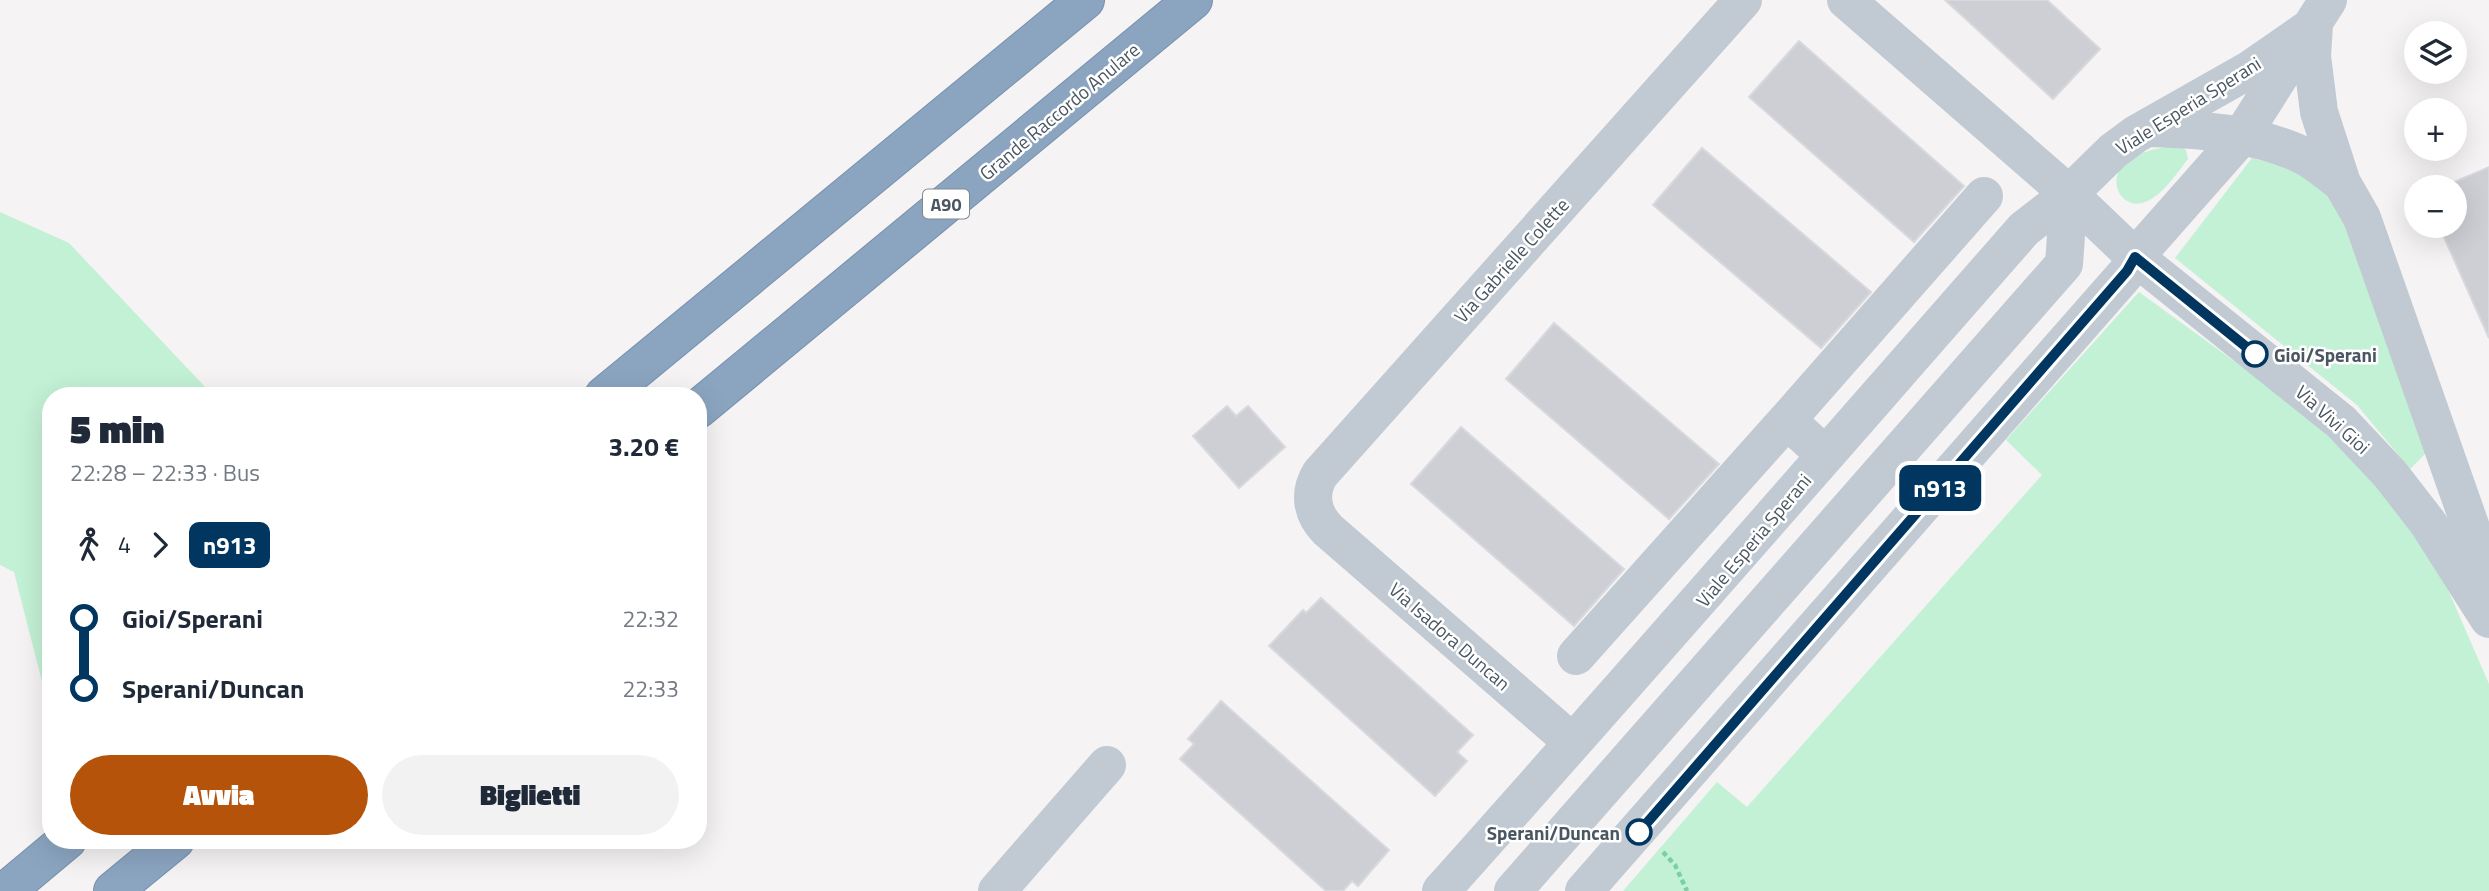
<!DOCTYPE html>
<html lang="it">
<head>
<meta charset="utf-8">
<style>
	:root { --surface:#fff; --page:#f2f2f3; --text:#1f2937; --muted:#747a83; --accent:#b45309 }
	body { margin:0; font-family:"Titillium Web",sans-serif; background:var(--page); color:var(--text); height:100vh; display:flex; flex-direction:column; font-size:26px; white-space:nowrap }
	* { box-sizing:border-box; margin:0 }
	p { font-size:23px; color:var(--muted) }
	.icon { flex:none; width:38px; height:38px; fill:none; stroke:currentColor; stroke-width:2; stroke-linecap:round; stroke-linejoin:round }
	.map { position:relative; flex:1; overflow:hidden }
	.details { position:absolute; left:42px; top:387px; width:665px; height:462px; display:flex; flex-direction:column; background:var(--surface); border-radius:28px; box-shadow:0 7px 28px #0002 }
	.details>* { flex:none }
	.badge { padding:0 14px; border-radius:10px; font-size:24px; line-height:46px }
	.tools { position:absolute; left:2404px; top:21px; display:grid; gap:14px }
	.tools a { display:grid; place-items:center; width:63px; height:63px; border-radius:50%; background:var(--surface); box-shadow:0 7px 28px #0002; font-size:35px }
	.map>.badge { position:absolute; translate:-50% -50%; box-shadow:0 0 0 4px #fff }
	.legs { display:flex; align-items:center; gap:10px; height:77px; padding:0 28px; font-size:23px }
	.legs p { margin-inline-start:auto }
	.headline { display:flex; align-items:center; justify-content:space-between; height:119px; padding:0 28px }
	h1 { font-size:38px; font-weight:800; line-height:52px }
	.button { display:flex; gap:14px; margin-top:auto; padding:14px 28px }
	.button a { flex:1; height:80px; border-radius:42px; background:var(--accent); color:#fff; font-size:28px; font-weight:800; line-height:80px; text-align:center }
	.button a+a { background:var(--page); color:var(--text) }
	ul { padding:0 28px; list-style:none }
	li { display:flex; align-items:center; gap:24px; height:70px; font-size:26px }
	li i { display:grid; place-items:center; width:10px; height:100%; margin:0 9px; background:currentColor }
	li i::after { content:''; width:18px; height:18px; margin:-9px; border:5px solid; border-radius:50%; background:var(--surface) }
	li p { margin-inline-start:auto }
	li:first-child i { background:linear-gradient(#0000 50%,currentColor 0) }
	li:last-child i { background:linear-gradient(currentColor 50%,#0000 0) }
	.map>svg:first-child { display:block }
	.green { fill:#c3f1d5 }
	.building { fill:#cdcfd5; stroke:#d7d9de; stroke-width:2 }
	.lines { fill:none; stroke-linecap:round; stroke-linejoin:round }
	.highway-casing { stroke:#7690ad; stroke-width:40 }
	.path { stroke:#7ad0a6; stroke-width:4.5; stroke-dasharray:5 3.5; stroke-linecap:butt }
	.minor { stroke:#c1cad2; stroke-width:38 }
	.highway { stroke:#8ba5c1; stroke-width:38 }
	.line-1-casing { stroke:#fff; stroke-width:16 }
	.line-1 { stroke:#00365f; stroke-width:10 }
	.stop-1-dot { fill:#fff; stroke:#00365f; stroke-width:3.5 }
	.labels { text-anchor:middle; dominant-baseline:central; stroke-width:5; stroke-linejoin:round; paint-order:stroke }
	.shield { fill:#fff; stroke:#808990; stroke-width:2 }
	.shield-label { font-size:18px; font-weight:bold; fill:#4a5661 }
	.street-label { font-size:19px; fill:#4a5661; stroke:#fff }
	.stop-label { font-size:19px; font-weight:bold; fill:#4a5661; stroke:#fff; text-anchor:start }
</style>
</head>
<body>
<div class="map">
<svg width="2489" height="891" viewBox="0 0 2489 891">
	<rect width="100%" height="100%" fill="#f5f3f3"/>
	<!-- green -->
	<path class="green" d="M2180,145L2186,150L2188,159C2177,173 2162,196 2145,202C2125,210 2109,187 2120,169C2131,152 2162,147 2180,145Z
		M2252,158C2292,167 2319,183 2347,213L2429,450L2410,469L2357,405L2175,258Z
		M0,212L69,243L208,390L209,395L51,396V717L14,572L0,565Z
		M2139,292L2333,433L2368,469L2443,578L2489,684V891H1623L1717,782L1747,807L2042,475L2006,440Z"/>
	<!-- building -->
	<path class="building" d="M1945,0H2047L2100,49L2053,99Z
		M1799,41L1964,186L1914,242L1749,97Z
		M1702,148L1871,292L1821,348L1653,205Z
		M2489,167V338L2439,226H2455V187H2443Z
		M1554,323L1719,464L1669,519L1506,379Z
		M1227,406L1236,416L1248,406L1285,447L1239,488L1193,436Z
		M1461,427L1624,569L1574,626L1411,484Z
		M1321,598L1473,735L1457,752L1467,761L1435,796L1269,646L1303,610L1306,613Z
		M1221,701L1389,850L1358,886L1352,881L1343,891H1326L1180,759L1194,744L1188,739Z"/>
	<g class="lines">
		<!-- highway casing -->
		<g class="highway-casing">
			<path id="highway" d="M604,396L1085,0
				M698,409L1193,0
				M6,891L67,840
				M113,891L175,840"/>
		</g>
		<!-- path -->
		<path class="path" d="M1663,852L1675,865L1687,891"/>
		<!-- minor -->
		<path class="minor" d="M1846,0L2069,194L2135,257L2341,422L2390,474L2428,523L2489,619
			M2314,25L2312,56L2319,112L2342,183L2362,218L2489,579
			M2147,128C2197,129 2256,133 2302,155C2317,162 2329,174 2342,183
			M1787,420L1984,196
			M1576,656L1787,420L1825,455
			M1571,741L1328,530C1312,514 1308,494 1320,474L1743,0
			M997,891L1107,765
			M1441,891C1637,672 1830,450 2024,229L2069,194L2113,151L2136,134L2249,70L2314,25
			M1513,891L2064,264L2069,194
			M1584,891L2128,271L2135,257L2241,137L2328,0"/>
		<!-- highway -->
		<use href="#highway" class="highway"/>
	</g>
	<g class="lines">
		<!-- line-1 casing -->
		<g class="line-1-casing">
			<path id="line-1" d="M1639,832L2127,271L2135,257L2255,354"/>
		</g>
		<!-- line-1 -->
		<use href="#line-1" class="line-1"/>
	</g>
	<!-- markers -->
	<g class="stop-1-dot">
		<circle cx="2255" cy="354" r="12"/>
		<circle cx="1639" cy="832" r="12"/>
	</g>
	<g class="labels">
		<!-- shield labels -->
		<rect class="shield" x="923" y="189.5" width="46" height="29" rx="5"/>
		<g class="shield-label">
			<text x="946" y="204">A90</text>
		</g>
		<!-- street labels -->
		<g class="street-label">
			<text transform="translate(2188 105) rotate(-32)">Viale Esperia Sperani</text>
			<text transform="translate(1059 111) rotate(-40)">Grande Raccordo Anulare</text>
			<text transform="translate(1511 260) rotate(-48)">Via Gabrielle Colette</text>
			<text transform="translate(2333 419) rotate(42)">Via Vivi Gioi</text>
			<text transform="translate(1753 540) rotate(-50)">Viale Esperia Sperani</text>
			<text transform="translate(1450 636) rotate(41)">Via Isadora Duncan</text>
		</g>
		<!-- stop labels -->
		<g class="stop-label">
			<text x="2274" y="354">Gioi/Sperani</text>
			<text x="1620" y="832" text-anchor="end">Sperani/Duncan</text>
		</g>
	</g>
</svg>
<div class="tools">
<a><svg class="icon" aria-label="layers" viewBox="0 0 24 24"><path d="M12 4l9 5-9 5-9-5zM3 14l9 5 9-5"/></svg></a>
<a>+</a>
<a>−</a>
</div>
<b class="badge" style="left:1940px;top:488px;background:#00365f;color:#fff">n913</b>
<section class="details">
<div class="headline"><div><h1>5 min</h1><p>22:28 – 22:33 · Bus</p></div><b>3.20 €</b></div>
<div class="legs"><svg class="icon" aria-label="walk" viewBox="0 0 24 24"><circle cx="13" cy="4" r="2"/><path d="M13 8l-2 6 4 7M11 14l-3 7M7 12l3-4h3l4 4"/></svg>4<svg class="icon" aria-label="forward" viewBox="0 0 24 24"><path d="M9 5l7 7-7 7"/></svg><b class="badge" style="background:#00365f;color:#fff">n913</b></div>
<ul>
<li><i style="color:#00365f"></i><b>Gioi/Sperani</b><p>22:32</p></li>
<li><i style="color:#00365f"></i><b>Sperani/Duncan</b><p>22:33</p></li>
</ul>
<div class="button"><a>Avvia</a><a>Biglietti</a></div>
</section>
</div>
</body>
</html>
